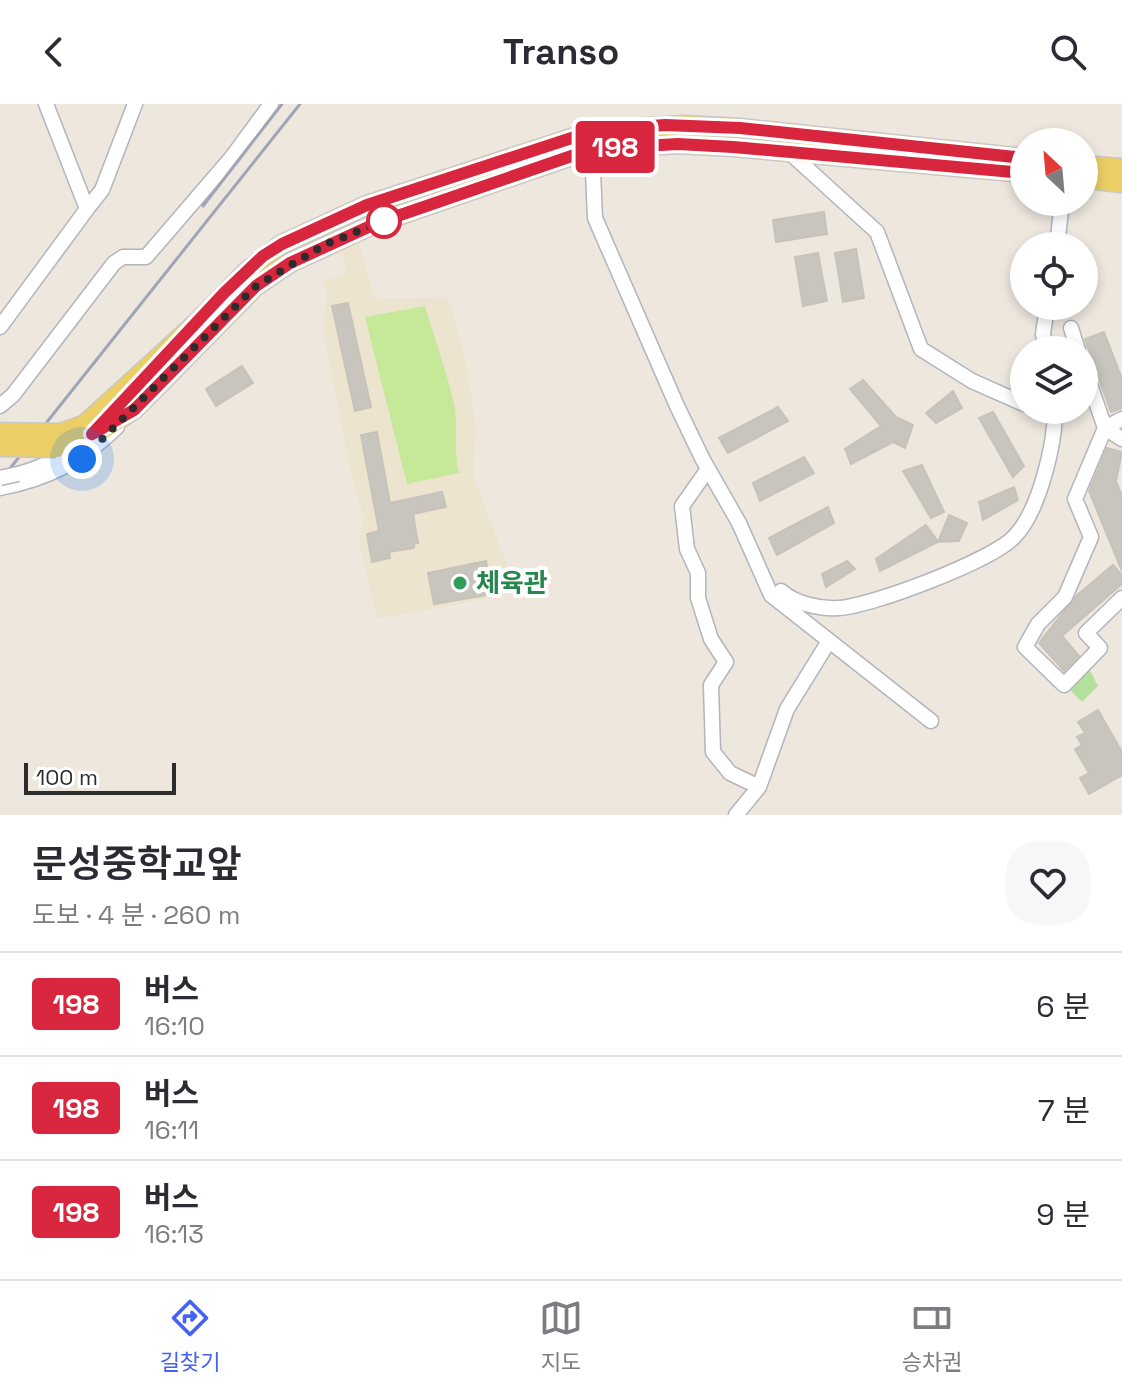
<!DOCTYPE html>
<html lang="ko">
<head>
<meta charset="utf-8">
<style>
	:root { --surface:#fff; --page:#f7f7f7; --text:#2b2b33; --muted:#7c7c81; --line:#e1e1e2; --accent:#4562f3 }
	body { margin:0; font-family:"Space Grotesk","Noto Sans KR",sans-serif; background:var(--page); color:var(--text); height:100vh; display:flex; flex-direction:column; font-size:30px; white-space:nowrap }
	* { box-sizing:border-box; margin:0 }
	p { font-size:26px; color:var(--muted) }
	.icon { flex:none; width:44px; height:44px; fill:none; stroke:currentColor; stroke-width:2; stroke-linecap:round; stroke-linejoin:round }
	.map { position:relative; height:711px; overflow:hidden }
	.side { display:flex; flex-direction:column; background:var(--surface); flex:1 }
	.side>* { flex:none }
	.badge { padding:0 16px; border-radius:6px; font-size:28px; line-height:52px }
	.needle { width:52px; rotate:334deg }
	.controls { position:absolute; left:1010px; top:24px; display:grid; gap:16px }
	.controls a { display:grid; place-items:center; width:88px; height:88px; border-radius:50%; background:var(--surface); box-shadow:0 4px 12px #0003; font-size:40px }
	.scale { position:absolute; left:24px; bottom:20px; width:152px; box-sizing:border-box; padding-left:8px; border:4px solid #2c2c2c; border-top:0; font-size:22px; line-height:28px; white-space:nowrap; color:#2c2c2c; -webkit-text-stroke:6px #fff; paint-order:stroke }
	.you { position:absolute; width:40px; height:40px; margin:-20px; border:6px solid #fff; border-radius:50%; background:#1a73e8; box-shadow:0 0 0 12px #1a73e833 }
	.map>.badge { position:absolute; translate:-50% -50%; box-shadow:0 0 0 4px #fff }
	.round { display:grid; place-items:center; flex:none; width:84px; height:84px; border-radius:32px; background:var(--page) }
	.head { display:flex; align-items:center; justify-content:space-between; height:136px; padding:0 32px }
	h1 { font-size:38px; font-weight:600; line-height:60px }
	ul { padding:0; list-style:none }
	li { display:flex; align-items:center; gap:24px; height:104px; padding:0 32px; border-top:2px solid var(--line) }
	li div { flex:1 }
	li b { display:block; font-size:30px }
	li em { font-style:normal }
	li .badge { min-width:88px; font-weight:700; text-align:center }
	header { display:flex; justify-content:space-between; align-items:center; height:104px; padding:0 32px; background:var(--surface); font-size:36px; font-weight:600 }
	.menu { display:flex; justify-content:space-around; align-items:center; height:112px; border-top:2px solid var(--line); background:var(--surface); font-size:22px; color:var(--muted) }
	.menu a { display:grid; justify-items:center; gap:4px }
	.menu .on { color:var(--accent) }
	.map>svg:first-child { display:block }
	.education { fill:#ede4cf }
	.green { fill:#b3e19d }
	.pitch { fill:#c5e899 }
	.building { fill:#c8c4be; stroke:#c8c3b8; stroke-width:2 }
	.lines { fill:none; stroke-linecap:round; stroke-linejoin:round }
	.minor-casing { stroke:#b2b4be; stroke-width:17 }
	.major-casing { stroke:#c8c8c8; stroke-width:21 }
	.minor { stroke:#fff; stroke-width:14 }
	.major { stroke:#ebce65; stroke-width:18 }
	.rail { stroke:#a1a4b5; stroke-width:3 }
	.minor-bridge-casing { stroke:#b2b4be; stroke-width:17; stroke-linecap:butt }
	.major-bridge-casing { stroke:#c8c8c8; stroke-width:21; stroke-linecap:butt }
	.minor-bridge { stroke:#fff; stroke-width:14 }
	.major-bridge { stroke:#ebce65; stroke-width:18 }
	.line-casing { stroke:#fff; stroke-width:18 }
	.line { stroke:#d7263d; stroke-width:12 }
	.walk { stroke:#2c2c2c; stroke-width:8; stroke-dasharray:0 14.4 }
	.stop-dot { fill:#fff; stroke:#d7263d; stroke-width:4 }
	.leisure-dot { fill:#2e9e5b; stroke:#fff; stroke-width:3 }
	.labels { text-anchor:middle; dominant-baseline:central; stroke-width:8; stroke-linejoin:round; paint-order:stroke }
	.leisure-label { font-size:26px; font-weight:bold; fill:#27864d; stroke:#fff; text-anchor:start }
</style>
</head>
<body>
<header><svg class="icon" aria-label="back" viewBox="0 0 24 24"><path d="M15 5l-7 7 7 7"/></svg>Transo<svg class="icon" aria-label="search" viewBox="0 0 24 24"><circle cx="10" cy="10" r="6"/><path d="M15 15l6 6"/></svg></header>
<div class="map">
<svg width="1122" height="711" viewBox="0 0 1122 711">
	<rect width="100%" height="100%" fill="#ede7de"/>
	<!-- education -->
	<path class="education" d="M359,139L375,195L448,193L466,258L476,324L473,371L512,474L498,477L497,493L377,515L359,437L364,414L350,366L323,226L327,191L322,177L347,169L341,144Z"/>
	<!-- green -->
	<path class="green" d="M1087,561L1098,582L1082,598L1065,581Z"/>
	<!-- pitch -->
	<path class="pitch" d="M425,202C434,234 447,267 454,300C459,323 453,347 459,369L407,380L365,213Z"/>
	<!-- building -->
	<path class="building" d="M824,108L827,130L776,138L773,116Z
		M856,145L864,194L843,198L835,149Z
		M818,149L827,197L803,202L795,153Z
		M348,199L371,303L355,307L332,202Z
		M1104,228L1122,275V304L1111,308L1085,235Z
		M242,262L253,279L216,302L206,285Z
		M863,276L896,313L913,321L905,344L893,338L851,360L845,345L881,322L850,285Z
		M953,287L962,304L936,319L926,309Z
		M778,303L788,317L728,349L719,334Z
		M993,308L1024,362L1013,373L979,314Z
		M377,328L390,399L442,388L446,403L413,410L418,439L414,440V444L389,448L390,454L372,458L367,430L379,427L361,331Z
		M1107,344L1122,348L1116,377L1122,392V467L1089,387Z
		M804,353L814,369L760,397L753,379Z
		M922,361L944,408L931,414L903,367Z
		M1014,383L1018,396L983,416L979,398Z
		M828,403L834,419L777,451L769,434Z
		M949,411L967,419L959,437L938,438Z
		M926,421L938,438L880,467L876,455Z
		M486,457L493,490L434,500L428,469Z
		M847,457L855,465L826,483L822,470Z
		M1113,461L1122,471V480L1062,532L1079,552L1064,567L1039,539L1076,492Z
		M1098,606L1122,648V671L1089,690L1080,674L1089,669L1075,645L1082,641L1077,633L1085,629L1078,618Z"/>
	<g class="lines">
		<!-- minor casing -->
		<g class="minor-casing">
			<path id="minor" d="M592,45L595,114L677,302L703,356L739,419L771,491L931,617
				M789,48L877,128L921,245L972,277L1024,300
				M87,105L102,86L135,0
				M1057,142L1062,98
				M0,223L87,105L46,0
				M1071,224L1078,246
				M1046,246L1043,230L1047,202
				M1084,263L1105,324L1122,335
				M0,302L13,291L114,159L123,153H146L232,53L271,0
				M1122,315L1105,324L1075,395L1091,433L1065,493L1038,520L1025,543L1064,581L1100,544L1086,529L1122,494
				M708,365L682,402L687,445L698,469V494L711,535L726,558L711,581L713,648L730,669L759,683
				M18,370C72,356 104,320 140,280
				M0,384C48,375 82,357 117,323
				M781,487C796,500 819,505 839,504C872,502 991,457 1014,433C1039,408 1055,340 1055,306
				M736,711L759,683L787,605L829,537"/>
		</g>
		<!-- major casing -->
		<g class="major-casing">
			<path id="major" d="M1084,61L1122,64
				M1084,75L1122,79
				M63,328L85,320L196,219L248,166L282,140L367,101L596,26L685,21L740,24L1024,54
				M56,344L104,325L134,306L256,182L290,159L377,119L592,45L678,40L733,43L1024,69"/>
		</g>
		<!-- minor -->
		<use href="#minor" class="minor"/>
		<!-- major -->
		<use href="#major" class="major"/>
		<!-- rail -->
		<path class="rail" d="M203,102L282,0
			M0,377L300,0"/>
		<!-- minor-bridge casing -->
		<g class="minor-bridge-casing">
			<path id="minor-bridge" d="M0,374L18,370"/>
		</g>
		<!-- major-bridge casing -->
		<g class="major-bridge-casing">
			<path id="major-bridge" d="M0,328L60,329
				M0,343L56,344"/>
		</g>
		<!-- minor-bridge -->
		<use href="#minor-bridge" class="minor-bridge"/>
		<!-- major-bridge -->
		<use href="#major-bridge" class="major-bridge"/>
	</g>
	<g class="lines">
		<!-- line casing -->
		<g class="line-casing">
			<path id="line" d="M1024,54L740,24L665,21L596,26L367,101L282,140L263,152L224,189L92,330L134,306L256,182L290,159L377,119L592,45L678,40L733,43L1024,69"/>
		</g>
		<!-- line -->
		<use href="#line" class="line"/>
		<!-- walk -->
		<path class="walk" d="M82,355L256,182L326,140L384,117"/>
	</g>
	<!-- markers -->
	<circle class="stop-dot" cx="384" cy="117" r="16"/>
	<circle class="leisure-dot" cx="460" cy="479" r="8"/>
	<g class="labels">
		<!-- leisure labels -->
		<g class="leisure-label">
			<text x="476" y="479">체육관</text>
		</g>
	</g>
</svg>
<div class="controls">
<a><svg class="needle" viewBox="-14 -14 28 28"><path d="M0-13l5 13h-10z" fill="#e53935"/><path d="M0 13l5-13h-10z" fill="#7c7c81"/></svg></a>
<a><svg class="icon" aria-label="locate" viewBox="0 0 24 24"><circle cx="12" cy="12" r="6"/><path d="M12 2v4M12 18v4M2 12h4M18 12h4"/></svg></a>
<a><svg class="icon" aria-label="layers" viewBox="0 0 24 24"><path d="M12 4l9 5-9 5-9-5zM3 14l9 5 9-5"/></svg></a>
</div>
<div class="scale">100 m</div>
<div class="you" style="left:82px;top:355px"></div>
<b class="badge" style="left:615px;top:43px;background:#d7263d;color:#fff">198</b>
</div>
<section class="side">
<div class="head"><div><h1>문성중학교앞</h1><p>도보 · 4 분 · 260 m</p></div><a class="round"><svg class="icon" aria-label="heart" viewBox="0 0 24 24"><path d="M12 20l-8-8c-3-5 5-10 8-4 3-6 11-1 8 4z"/></svg></a></div>
<ul>
<li><span class="badge" style="background:#d7263d;color:#fff">198</span><div><b>버스</b><p>16:10</p></div><em>6 분</em></li>
<li><span class="badge" style="background:#d7263d;color:#fff">198</span><div><b>버스</b><p>16:11</p></div><em>7 분</em></li>
<li><span class="badge" style="background:#d7263d;color:#fff">198</span><div><b>버스</b><p>16:13</p></div><em>9 분</em></li>
</ul>
</section>
<nav class="menu">
<a class="on"><svg class="icon" aria-label="directions" viewBox="0 0 24 24"><path d="M12 3l9 9-9 9-9-9zM9 14v-3h6M13 9l2 2-2 2"/></svg>길찾기</a>
<a><svg class="icon" aria-label="map" viewBox="0 0 24 24"><path d="M3 6l6-2 6 2 6-2v14l-6 2-6-2-6 2zM9 4v14M15 6v14"/></svg>지도</a>
<a><svg class="icon" aria-label="tickets" viewBox="0 0 24 24"><path d="M3 7h18v10H3zM15 7v10"/></svg>승차권</a>
</nav>
</body>
</html>
